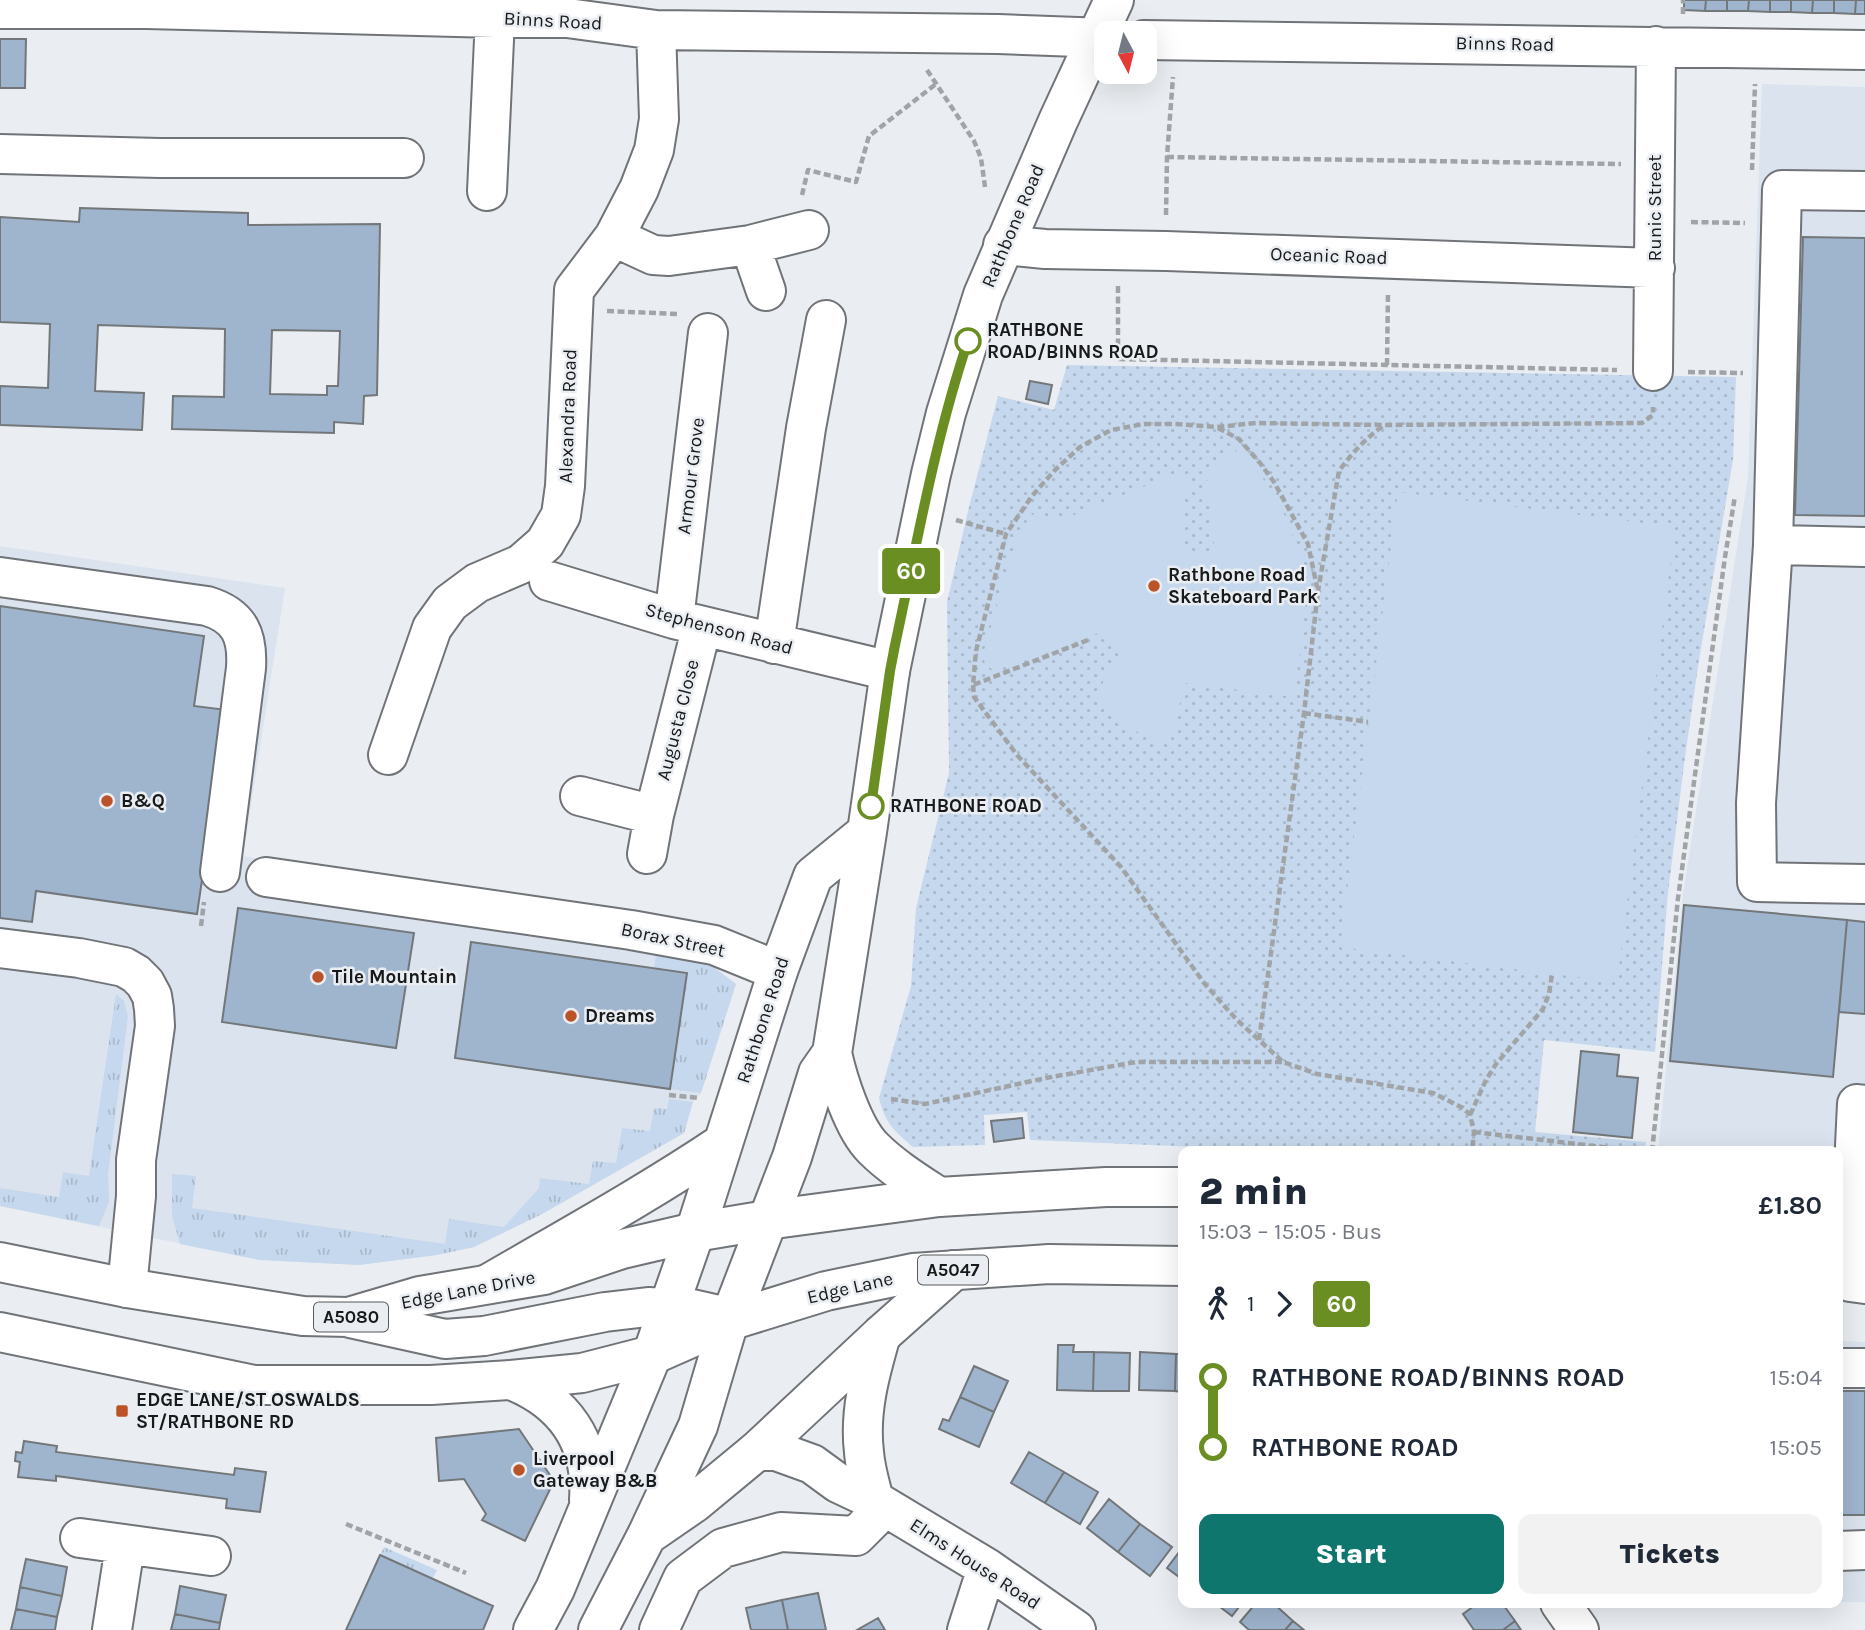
<!DOCTYPE html>
<html lang="en">
<head>
<meta charset="utf-8">
<style>
	:root { --surface:#fff; --page:#f2f2f3; --text:#1f2937; --muted:#747a83; --accent:#0f766e }
	body { margin:0; font-family:Karla,sans-serif; background:var(--page); color:var(--text); height:100vh; display:flex; flex-direction:column; font-size:26px; white-space:nowrap }
	* { box-sizing:border-box; margin:0 }
	p { font-size:23px; color:var(--muted) }
	.icon { flex:none; width:38px; height:38px; fill:none; stroke:currentColor; stroke-width:2; stroke-linecap:round; stroke-linejoin:round }
	.map { position:relative; flex:1; overflow:hidden }
	.sheet { position:absolute; left:1178px; top:1146px; width:665px; height:462px; display:flex; flex-direction:column; background:var(--surface); border-radius:14px; box-shadow:0 7px 28px #0002 }
	.sheet>* { flex:none }
	.badge { padding:0 14px; border-radius:5px; font-size:24px; line-height:46px }
	.needle { width:46px; rotate:173deg }
	.tools { position:absolute; left:1094px; top:21px; display:grid; gap:14px }
	.tools a { display:grid; place-items:center; width:63px; height:63px; border-radius:14px; background:var(--surface); box-shadow:0 7px 28px #0002; font-size:35px }
	.map>.badge { position:absolute; translate:-50% -50%; box-shadow:0 0 0 4px #fff }
	.legs { display:flex; align-items:center; gap:10px; height:77px; padding:0 21px; font-size:23px }
	.legs p { margin-inline-start:auto }
	.overview { display:flex; align-items:center; justify-content:space-between; height:119px; padding:0 21px }
	h1 { font-size:38px; font-weight:800; line-height:52px }
	.cta { display:flex; gap:14px; margin-top:auto; padding:14px 21px }
	.cta a { flex:1; height:80px; border-radius:14px; background:var(--accent); color:#fff; font-size:28px; font-weight:800; line-height:80px; text-align:center }
	.cta a+a { background:var(--page); color:var(--text) }
	ul { padding:0 21px; list-style:none }
	li { display:flex; align-items:center; gap:24px; height:70px; font-size:26px }
	li i { display:grid; place-items:center; width:10px; height:100%; margin:0 9px; background:currentColor }
	li i::after { content:''; width:18px; height:18px; margin:-9px; border:5px solid; border-radius:50%; background:var(--surface) }
	li p { margin-inline-start:auto }
	li:first-child i { background:linear-gradient(#0000 50%,currentColor 0) }
	li:last-child i { background:linear-gradient(currentColor 50%,#0000 0) }
	.map>svg:first-child { display:block }
	.built { fill:#dbe3ee }
	.grass { fill:url(#grass-tufts) }
	.park { fill:url(#park-dots) }
	.pitch { fill:#c6d8ed }
	.building { fill:#9fb5ce; stroke:#73777a; stroke-width:2; fill-rule:evenodd }
	.lines { fill:none; stroke-linecap:round; stroke-linejoin:round }
	.minor-casing { stroke:#707377; stroke-width:42 }
	.major-casing { stroke:#707377; stroke-width:42 }
	.highway-casing { stroke:#707377; stroke-width:42 }
	.path { stroke:#a1a4a7; stroke-width:4.5; stroke-dasharray:7 3.5; stroke-linecap:butt }
	.minor { stroke:#fff; stroke-width:38 }
	.major { stroke:#fff; stroke-width:38 }
	.highway { stroke:#fff; stroke-width:38 }
	.line-1-casing { stroke:#fff; stroke-width:16 }
	.line-1 { stroke:#6b8e23; stroke-width:10 }
	.stop-1-dot { fill:#fff; stroke:#6b8e23; stroke-width:3.5 }
	.poi-dot { fill:#ba5328; stroke:#eaeef2; stroke-width:2.5 }
	.labels { text-anchor:middle; dominant-baseline:central; stroke-width:5; stroke-linejoin:round; paint-order:stroke }
	.shield { fill:#eaeef2; stroke:#57595b; stroke-width:2 }
	.shield-label { font-size:18px; font-weight:bold; fill:#18191a }
	.street-label { font-size:19px; fill:#18191a; stroke:#eaeef2 }
	.stop-label { font-size:19px; font-weight:bold; fill:#18191a; stroke:#eaeef2; text-anchor:start }
	.poi-label { font-size:19px; font-weight:bold; fill:#18191a; stroke:#eaeef2; text-anchor:start }
</style>
</head>
<body>
<div class="map">
<svg width="1865" height="1630" viewBox="0 0 1865 1630">
	<defs>
		<pattern id="grass-tufts" width="24" height="20" patternUnits="userSpaceOnUse" patternTransform="scale(1.75)"><rect width="24" height="20" fill="#c6d8ed"/><path d="M3 7l-1-3M5 7V3M7 7l1-3M15 17l-1-3M17 17v-4M19 17l1-3" fill="none" stroke="#a9b9cb"/></pattern>
		<pattern id="park-dots" width="8" height="8" patternUnits="userSpaceOnUse" patternTransform="scale(1.75)"><rect width="8" height="8" fill="#c6d8ed"/><path d="M2 2h.1M6 6h.1" fill="none" stroke="#a9b9cb" stroke-width="1.8" stroke-linecap="round"/></pattern>
	</defs>
	<rect width="100%" height="100%" fill="#eaeef2"/>
	<!-- built -->
	<path class="built" d="M1762,84L1865,87V1212L1838,1152H1658L1683,894L1748,477Z
		M0,546L285,588L243,856L607,915L715,968L736,984L701,1093L693,1102L684,1133L544,1213L474,1247L437,1255L359,1265L260,1260L0,1206Z
		M1838,1341L1865,1342V1602H1838Z"/>
	<!-- grass -->
	<path class="grass" d="M657,947L695,958L715,968L736,984L701,1093L670,1089L687,974L654,969Z
		M116,994L124,1001L128,1016L108,1175L109,1202L99,1226L0,1206V1188L59,1197L63,1172L89,1176Z
		M669,1099L693,1102L684,1133L544,1213L474,1247L437,1255L359,1265L260,1260L180,1244L172,1216V1174L196,1176L192,1208L445,1244L449,1219L504,1227L539,1188L540,1178L589,1184L593,1161L616,1163L622,1128L650,1131L654,1108L667,1109Z
		M384,1547L437,1570L433,1578L380,1555Z"/>
	<!-- park -->
	<path class="park" d="M1067,365L1736,377L1733,460L1699,660L1685,757L1668,893L1655,1052L1544,1040L1535,1132L1646,1142L1645,1151L1254,1152L1223,1148L1030,1140L1027,1112L984,1115L985,1145L913,1147C894,1131 885,1123 879,1098L911,986L916,908L949,773L947,602L969,507L998,396L1054,410Z"/>
	<!-- pitch -->
	<path class="pitch" d="M1232,448L1250,462L1264,480L1285,516L1300,555L1307,596L1294,697L1184,683L1174,734L1170,740C1161,742 1156,739 1147,736C1125,728 1112,714 1100,695L1103,682L1120,656L1098,633L1012,665L993,670L985,664L983,654L1012,554L1030,514L1059,521L1182,471L1190,490L1182,498L1181,549L1214,554C1216,537 1207,522 1212,505C1206,502 1203,499 1204,491H1208L1209,487L1208,481L1201,477Z
		M1398,492L1675,527L1617,982L1340,947Z"/>
	<!-- building -->
	<path class="building" d="M1684,0H1706L1705,11L1684,10Z
		M1706,0H1727V11H1705Z
		M1727,0H1749L1748,11H1727Z
		M1749,0H1770V12L1748,11Z
		M1770,0H1791V12H1770Z
		M1791,0H1813L1812,13L1791,12Z
		M1813,0H1834V13H1812Z
		M1834,0H1856L1855,14L1834,13Z
		M1856,0H1865V14H1855Z
		M0,39H26L25,88H0Z
		M80,208L248,213V225L380,224L377,395L364,396L363,424L334,422V433L172,429L173,396L224,397L225,329L98,325L95,391L144,393L142,430L0,425V386L48,388L50,324L0,322V217L79,222ZM272,330L340,331L338,386H327V395L270,394Z
		M1803,237L1865,238V516L1795,515Z
		M1030,381L1052,385L1048,404L1026,399Z
		M0,606L204,636L194,706L227,710L197,914L36,891L32,922L0,918Z
		M1684,905L1847,920L1833,1077L1670,1061Z
		M238,908L414,933L396,1048L222,1022Z
		M1847,920L1865,922V1014L1839,1012Z
		M471,942L687,973L670,1089L455,1058Z
		M1581,1051L1619,1055L1617,1076L1638,1078L1632,1138L1573,1132Z
		M1022,1118L1024,1138L994,1142L991,1121Z
		M1660,1148L1708,1152H1660Z
		M1058,1345H1074L1073,1352H1094L1093,1391L1057,1390Z
		M1094,1352L1130,1353L1129,1391H1093Z
		M1140,1352L1176,1354L1175,1391L1139,1390Z
		M1176,1354H1183V1392L1175,1391Z
		M974,1366L1008,1381L994,1412L960,1397Z
		M1838,1391H1865V1515H1838Z
		M960,1397L994,1412L979,1447L939,1429L943,1419L949,1421Z
		M519,1429L554,1481L525,1541L482,1520L486,1514L464,1479L439,1481L436,1438Z
		M24,1441L57,1446L56,1452L234,1475L235,1468L266,1472L260,1512L226,1508L227,1499L56,1476V1481L18,1477L20,1462L15,1461L16,1452L22,1453Z
		M1029,1452L1064,1472L1045,1503L1011,1483Z
		M1064,1472L1098,1492L1080,1524L1045,1503Z
		M1109,1499L1140,1524L1118,1552L1087,1528Z
		M1140,1524L1172,1547L1150,1576L1118,1552Z
		M1183,1547V1580L1167,1568Z
		M380,1555L493,1606L483,1630H346Z
		M26,1559L67,1567L62,1596L20,1587Z
		M180,1586L226,1595L220,1623L175,1614Z
		M20,1587L62,1596L57,1617L16,1609Z
		M818,1593L826,1630H788L782,1600Z
		M782,1600L788,1630H751L746,1608Z
		M1215,1603H1242L1232,1616Z
		M1256,1603H1273L1293,1621L1285,1630H1249L1240,1622Z
		M1478,1603H1502L1515,1621L1503,1630H1474L1463,1614Z
		M16,1609L57,1617L55,1630H11Z
		M175,1614L220,1623L219,1630H171Z
		M878,1618L885,1630H857Z
		M1293,1621L1304,1630H1285Z
		M1515,1621L1521,1630H1503Z"/>
	<g class="lines">
		<!-- minor casing -->
		<g class="minor-casing">
			<path id="minor" d="M0,9H146L495,18H567L656,30L998,34L1106,38
				M1144,40L1865,50
				M0,154L160,158H404
				M487,191L495,18
				M1865,191L1782,190L1773,545L1756,803L1757,882L1865,884
				M614,237L653,255L669,256L750,245L809,230
				M750,245L766,291
				M1003,245L1045,249L1166,251L1655,268
				M1653,371L1656,46
				M1773,545L1865,547
				M0,577L207,606C240,616 248,636 246,668L220,872
				M549,581L674,619L890,671
				M674,619L708,333
				M774,644L806,428L826,320
				M388,755L432,628L450,603L477,583L521,564L545,543L561,515L565,486L574,290L614,237L639,189L654,150L659,119L656,30
				M580,796L654,815
				M647,854L654,815L702,626
				M266,877L631,930L714,945L778,971
				M0,948L79,958L124,967L136,974L145,983L152,996L154,1009L155,1026L136,1160V1196L127,1288
				M1850,1251L1857,1104L1865,1105
				M1838,1368H1865
				M757,1451H776L812,1464L838,1483L874,1500L987,1568L1076,1630
				M874,1500C870,1484 865,1468 864,1452C859,1412 870,1373 881,1335
				M80,1538L211,1556
				M1838,1551L1865,1550
				M1560,1603L1579,1630
				M112,1630L125,1546
				M659,1630L683,1578L723,1548L781,1532L856,1536L885,1507
				M967,1630L987,1568"/>
		</g>
		<!-- major casing -->
		<g class="major-casing">
			<path id="major" d="M832,1053C838,1080 853,1128 873,1148C892,1167 916,1182 939,1197
				M488,1284C567,1238 647,1194 723,1143
				M511,1380C564,1401 593,1442 589,1500
				M649,1534L694,1503L757,1451L881,1335L954,1270
				M533,1630L555,1589L652,1355L695,1232L778,971L813,876L867,832
				M598,1630L647,1535L698,1426L729,1321L792,1157L818,1073L832,1053L867,832L890,671L931,474L946,413L983,295L1058,121L1114,0"/>
		</g>
		<!-- highway casing -->
		<g class="highway-casing">
			<path id="highway" d="M1850,1251V1282L1865,1284
				M0,1262L127,1288L303,1316L349,1317L420,1296L544,1275L622,1249L695,1232L767,1220L939,1197L1106,1187H1183
				M350,1318L445,1339L484,1336L605,1312L648,1307L692,1309L723,1316L729,1321
				M0,1332L254,1385H431L511,1380L582,1373L652,1355L729,1321L826,1291L913,1273L1049,1264L1183,1266"/>
		</g>
		<!-- path -->
		<path class="path" d="M1683,14V0
			M927,70L974,141L981,158L985,187
			M1167,157L1621,164
			M1752,170L1755,84
			M802,195L808,170L856,182L869,136L936,84
			M1166,215L1167,157L1173,77
			M1691,222L1745,223
			M1118,286V359L1617,370
			M607,311L678,314
			M1387,365L1388,292
			M1688,372L1743,373
			M1218,428L1239,439L1260,463L1274,482L1308,544L1317,587
			M956,520L1006,534
			M1088,640L973,685L976,651L1006,534L1032,496L1055,470L1080,447L1111,430L1144,424H1177L1217,427L1256,423L1383,425L1642,423L1653,415V407
			M973,685L974,697L1017,755L1121,867L1204,983L1236,1019L1283,1062L1317,1074L1433,1093L1463,1108L1470,1115L1474,1132L1472,1152
			M1304,713L1368,722
			M201,926L204,902
			M1259,1040L1304,713L1318,591L1339,471C1352,453 1365,439 1383,426
			M669,1095L699,1098
			M891,1099L925,1104L1046,1078L1136,1062H1283
			M1470,1115L1486,1080L1496,1064L1543,1009L1549,994L1552,974
			M1474,1132L1637,1151
			M1652,1152L1678,898L1725,557L1735,496
			M346,1524L466,1573"/>
		<!-- minor -->
		<use href="#minor" class="minor"/>
		<!-- major -->
		<use href="#major" class="major"/>
		<!-- highway -->
		<use href="#highway" class="highway"/>
	</g>
	<g class="lines">
		<!-- line-1 casing -->
		<g class="line-1-casing">
			<path id="line-1" d="M871,806L890,671L895,645C917,543 935,439 968,341"/>
		</g>
		<!-- line-1 -->
		<use href="#line-1" class="line-1"/>
	</g>
	<!-- markers -->
	<g class="stop-1-dot">
		<circle cx="968" cy="341" r="12"/>
		<circle cx="871" cy="806" r="12"/>
	</g>
	<g class="poi-dot">
		<circle cx="1154" cy="586" r="7"/>
		<circle cx="107" cy="801" r="7"/>
		<circle cx="318" cy="977" r="7"/>
		<circle cx="571" cy="1016" r="7"/>
		<rect x="115" y="1404" width="14" height="14" rx="3.5"/>
		<circle cx="519" cy="1470" r="7"/>
	</g>
	<g class="labels">
		<!-- shield labels -->
		<g class="shield">
			<rect x="918" y="1255.5" width="70" height="29" rx="5"/>
			<rect x="314" y="1302.5" width="74" height="29" rx="5"/>
		</g>
		<g class="shield-label">
			<text x="953" y="1270">A5047</text>
			<text x="351" y="1317">A5080</text>
		</g>
		<!-- street labels -->
		<g class="street-label">
			<text transform="translate(553 21) rotate(3)">Binns Road</text>
			<text transform="translate(1505 44) rotate(1)">Binns Road</text>
			<text transform="translate(1655 208) rotate(-90)">Runic Street</text>
			<text transform="translate(1013 226) rotate(-67)">Rathbone Road</text>
			<text transform="translate(1329 256) rotate(2)">Oceanic Road</text>
			<text transform="translate(568 416) rotate(-88)">Alexandra Road</text>
			<text transform="translate(691 476) rotate(-83)">Armour Grove</text>
			<text transform="translate(719 629) rotate(15)">Stephenson Road</text>
			<text transform="translate(678 720) rotate(-76)">Augusta Close</text>
			<text transform="translate(673 940) rotate(12)">Borax Street</text>
			<text transform="translate(763 1020) rotate(-72)">Rathbone Road</text>
			<text transform="translate(850 1288) rotate(-13)">Edge Lane</text>
			<text transform="translate(468 1290) rotate(-11)">Edge Lane Drive</text>
			<text transform="translate(975 1564) rotate(33)">Elms House Road</text>
		</g>
		<!-- stop labels -->
		<g class="stop-label">
			<text x="987" y="330">RATHBONE<tspan x="987" dy="22">ROAD/BINNS ROAD</tspan></text>
			<text x="890" y="806">RATHBONE ROAD</text>
		</g>
		<!-- poi labels -->
		<g class="poi-label">
			<text x="1168" y="575">Rathbone Road<tspan x="1168" dy="22">Skateboard Park</tspan></text>
			<text x="121" y="801">B&amp;Q</text>
			<text x="332" y="977">Tile Mountain</text>
			<text x="585" y="1016">Dreams</text>
			<text x="136" y="1400">EDGE LANE/ST OSWALDS<tspan x="136" dy="22">ST/RATHBONE RD</tspan></text>
			<text x="533" y="1459">Liverpool<tspan x="533" dy="22">Gateway B&amp;B</tspan></text>
		</g>
	</g>
</svg>
<div class="tools">
<a><svg class="needle" viewBox="-14 -14 28 28"><path d="M0-13l5 13h-10z" fill="#e53935"/><path d="M0 13l5-13h-10z" fill="#747a83"/></svg></a>
</div>
<b class="badge" style="left:911px;top:571px;background:#6b8e23;color:#fff">60</b>
<section class="sheet">
<div class="overview"><div><h1>2 min</h1><p>15:03 – 15:05 · Bus</p></div><b>£1.80</b></div>
<div class="legs"><svg class="icon" aria-label="walk" viewBox="0 0 24 24"><circle cx="13" cy="4" r="2"/><path d="M13 8l-2 6 4 7M11 14l-3 7M7 12l3-4h3l4 4"/></svg>1<svg class="icon" aria-label="forward" viewBox="0 0 24 24"><path d="M9 5l7 7-7 7"/></svg><b class="badge" style="background:#6b8e23;color:#fff">60</b></div>
<ul>
<li><i style="color:#6b8e23"></i><b>RATHBONE ROAD/BINNS ROAD</b><p>15:04</p></li>
<li><i style="color:#6b8e23"></i><b>RATHBONE ROAD</b><p>15:05</p></li>
</ul>
<div class="cta"><a>Start</a><a>Tickets</a></div>
</section>
</div>
</body>
</html>
